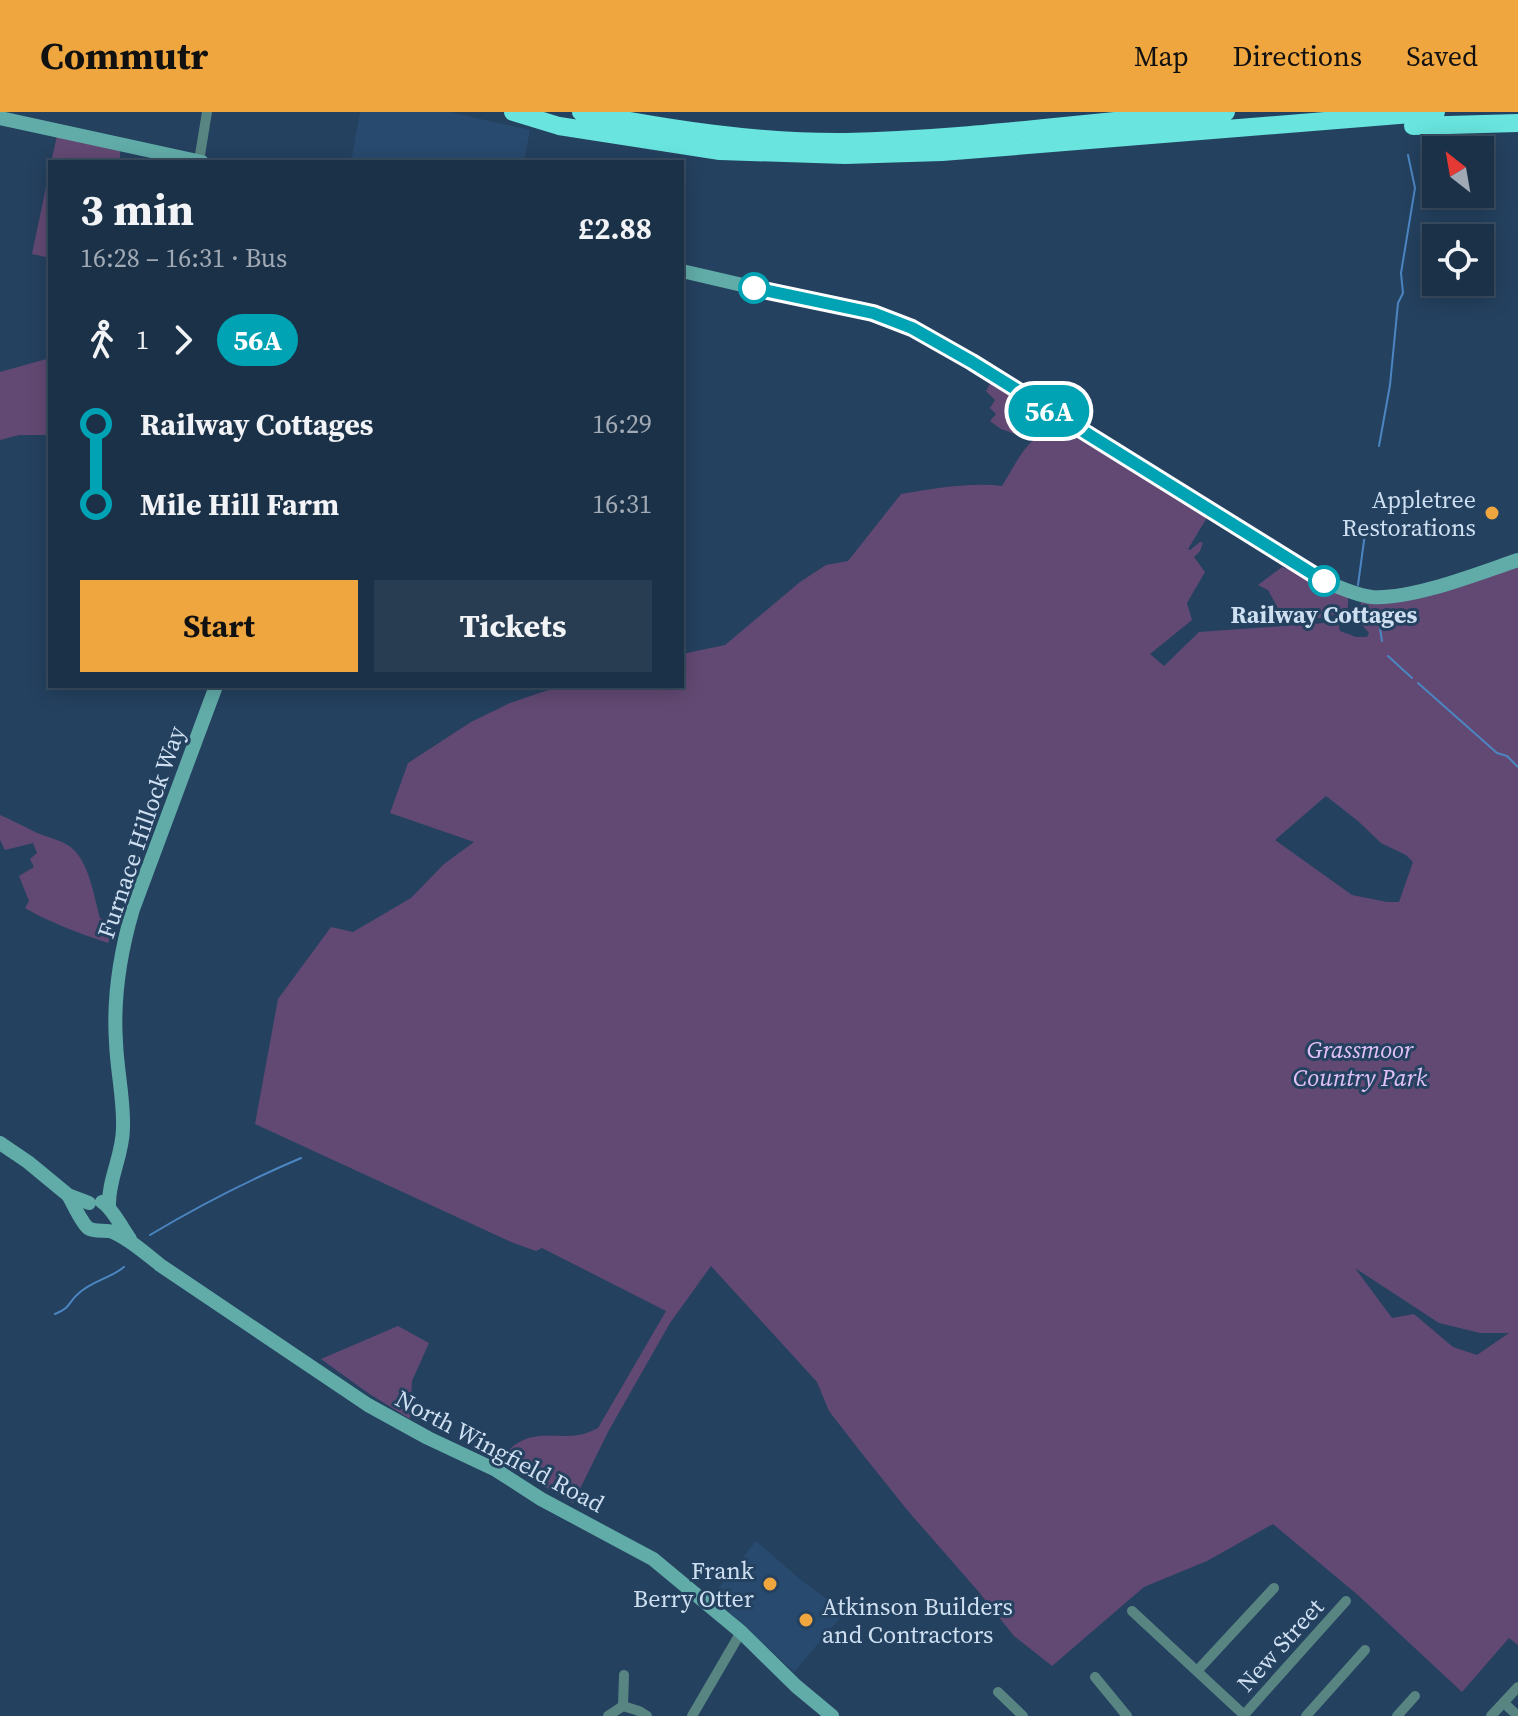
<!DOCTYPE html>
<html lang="en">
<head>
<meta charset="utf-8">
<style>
	:root { --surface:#1b3147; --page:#283d52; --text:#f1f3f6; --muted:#a0a9b4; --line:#394c60; --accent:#f0a63f }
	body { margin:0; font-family:"Source Serif 4",serif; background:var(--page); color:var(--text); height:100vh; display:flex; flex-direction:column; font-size:30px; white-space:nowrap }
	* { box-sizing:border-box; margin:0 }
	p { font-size:26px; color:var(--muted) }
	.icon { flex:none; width:44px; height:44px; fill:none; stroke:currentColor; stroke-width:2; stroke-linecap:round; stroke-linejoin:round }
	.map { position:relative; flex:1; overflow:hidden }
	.drawer { position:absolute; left:48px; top:48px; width:636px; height:528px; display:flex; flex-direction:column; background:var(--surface); border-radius:0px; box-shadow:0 4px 20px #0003,0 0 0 2px var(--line) }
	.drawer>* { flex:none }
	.badge { padding:0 16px; border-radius:26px; font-size:28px; line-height:52px }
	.needle { width:52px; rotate:329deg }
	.tools { position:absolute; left:1422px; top:24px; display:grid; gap:16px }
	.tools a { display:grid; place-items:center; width:72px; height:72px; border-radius:0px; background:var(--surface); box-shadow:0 4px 20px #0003,0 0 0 2px var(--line); font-size:40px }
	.map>.badge { position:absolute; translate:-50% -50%; box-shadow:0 0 0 4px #fff }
	.legs { display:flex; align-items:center; gap:12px; height:88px; padding:0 32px; font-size:26px }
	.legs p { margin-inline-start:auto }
	.head { display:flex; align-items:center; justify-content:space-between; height:136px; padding:0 32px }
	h1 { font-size:44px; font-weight:700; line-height:60px }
	.cta { display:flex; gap:16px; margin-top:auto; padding:16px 32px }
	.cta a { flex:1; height:92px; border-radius:0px; background:var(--accent); color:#111; font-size:32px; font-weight:700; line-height:92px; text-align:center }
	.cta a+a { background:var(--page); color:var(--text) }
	ul { padding:0 32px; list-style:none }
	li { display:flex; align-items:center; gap:28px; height:80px; font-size:30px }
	li i { display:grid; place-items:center; width:12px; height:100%; margin:0 10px; background:currentColor }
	li i::after { content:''; width:20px; height:20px; margin:-10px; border:6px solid; border-radius:50%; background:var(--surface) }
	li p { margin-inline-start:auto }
	li:first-child i { background:linear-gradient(#0000 50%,currentColor 0) }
	li:last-child i { background:linear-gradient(currentColor 50%,#0000 0) }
	header { display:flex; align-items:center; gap:48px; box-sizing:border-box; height:112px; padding:0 40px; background:var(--accent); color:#111 }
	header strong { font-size:38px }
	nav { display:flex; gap:44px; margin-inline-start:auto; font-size:28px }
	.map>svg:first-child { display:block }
	.built { fill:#284a6e }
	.green { fill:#624973; fill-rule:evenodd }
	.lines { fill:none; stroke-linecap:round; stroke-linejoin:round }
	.stream { stroke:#4c86c2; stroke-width:2 }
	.street { stroke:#588582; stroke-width:10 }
	.secondary { stroke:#61aca8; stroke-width:14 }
	.highway { stroke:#69e4de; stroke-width:18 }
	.line-1-casing { stroke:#fff; stroke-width:18 }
	.line-1 { stroke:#00a3b4; stroke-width:12 }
	.stop-1-dot { fill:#fff; stroke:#00a3b4; stroke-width:4 }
	.poi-dot { fill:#f0a63f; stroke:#24415f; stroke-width:3 }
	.labels { text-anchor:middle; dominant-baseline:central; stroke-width:6; stroke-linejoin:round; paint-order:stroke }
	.poi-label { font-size:24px; fill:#cedff1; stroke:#24415f; text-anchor:end }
	.stop-label { font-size:24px; font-weight:bold; fill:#cedff1; stroke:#24415f }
	.street-label { font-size:24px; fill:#cedff1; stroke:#24415f }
	.park-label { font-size:24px; font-style:italic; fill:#e2c1f9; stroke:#24415f }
</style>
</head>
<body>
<header>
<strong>Commutr</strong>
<nav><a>Map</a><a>Directions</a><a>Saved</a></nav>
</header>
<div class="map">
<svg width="1518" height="1604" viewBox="0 0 1518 1604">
	<rect width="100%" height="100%" fill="#24415f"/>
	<!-- built -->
	<path class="built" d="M360,0H449L530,18L524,50H351Z
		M756,1429L802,1469L845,1500L794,1560L712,1484Z"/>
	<!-- green -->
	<path class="green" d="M57,24L120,38V50H51Z
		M50,56V146L32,142Z
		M50,246V323H19L0,328V260Z
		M991,270L1007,276L1043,300L1031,313L1015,322L1001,317L990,309L996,302L990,296L995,288L986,279Z
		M1061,317L1178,385L1208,404L1188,437L1190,438L1200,430L1203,431L1200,439L1194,445L1205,460L1187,491L1192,508L1150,542L1164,554L1199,520L1338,510L1340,519L1356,525H1367L1369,521L1361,512V488L1518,455V1533L1509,1526L1462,1580L1359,1484L1273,1412L1207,1449L1144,1475L1052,1554L1014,1524L978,1479L908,1399L856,1334L829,1299L817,1270L711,1154L670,1211L609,1318L573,1391L499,1349C532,1305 560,1337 598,1316L666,1199L542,1136L536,1139L511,1130L255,1012L278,887L331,815L353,820L411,786L444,752L474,730L390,701L408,651L471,610L510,591L560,574H682V542L725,533L800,470L826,453L848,449L901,382C933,377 969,370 1002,374C1009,363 1025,331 1037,326C1049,321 1048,329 1061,317ZM1326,684L1358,709L1381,731L1406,743L1413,750L1399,790H1387L1352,783L1275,728ZM1355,1156L1439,1211L1480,1221H1509L1477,1243L1453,1235L1414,1202L1392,1206Z
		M1282,455L1296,460L1315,472L1317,479L1326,484L1335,480L1348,483V495C1331,510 1300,508 1280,500L1268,478L1258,473Z
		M0,703C12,708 23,714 35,720C48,726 65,728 75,739C90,756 94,784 100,806L114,813L108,831C79,821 51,811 25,796L29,789L19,764L34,755L30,747L37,741L33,731L5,738L0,728Z
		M398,1214L429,1231L412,1269L410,1307L368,1281L321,1247Z"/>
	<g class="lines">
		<!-- stream -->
		<path class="stream" d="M1379,334L1390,273L1398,191L1403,181L1401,161L1415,76L1408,43
			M1358,473L1366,414
			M1360,499L1378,503L1382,529
			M1388,544L1412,566
			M1418,571L1497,641L1507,644L1518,655
			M150,1123C200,1093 247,1069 301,1046
			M55,1202C72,1195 68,1190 79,1181C92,1169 111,1166 124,1155"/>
		<!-- street -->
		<path class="street" d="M199,49L207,0
			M1132,1499L1244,1603
			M1197,1559L1274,1476
			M1095,1565L1127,1604
			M998,1580L1023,1604
			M1504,1591L1518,1604
			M623,1594L624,1563
			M608,1604L623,1594L639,1599L647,1604
			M692,1604L741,1520
			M1243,1604L1346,1489
			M1306,1604L1365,1538
			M1397,1604L1415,1584
			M1491,1604L1518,1575"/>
		<!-- secondary -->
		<path class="secondary" d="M0,6L202,50
			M682,159L781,182L862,197L912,216L951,237L1324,469C1339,475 1355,483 1372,485C1412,488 1479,461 1518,448
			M0,1031L28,1050L68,1083L89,1091
			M68,1083C73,1091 81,1110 88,1116C96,1121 105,1117 113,1120C131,1128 145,1141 160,1153L368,1293L428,1326L496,1358L541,1387L653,1447L741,1520L796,1574L832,1604
			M102,1090C111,1095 123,1117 130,1127
			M109,1094C108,1067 123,1043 123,1016C124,987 117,959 116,930C113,885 120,841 133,797L216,574"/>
		<!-- highway -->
		<path class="highway" d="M513,0L559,14L720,39L845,43L942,40L1436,0
			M581,0C669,17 756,31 846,30C973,28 1099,7 1226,0
			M1413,14L1518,11"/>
	</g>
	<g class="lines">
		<!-- line-1 casing -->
		<g class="line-1-casing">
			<path id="line-1" d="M754,176L873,201L912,216L972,250L1324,469"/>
		</g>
		<!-- line-1 -->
		<use href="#line-1" class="line-1"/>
	</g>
	<!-- markers -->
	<g class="stop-1-dot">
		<circle cx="754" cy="176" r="14"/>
		<circle cx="1324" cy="469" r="14"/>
	</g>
	<g class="poi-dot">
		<circle cx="1492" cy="401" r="8"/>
		<circle cx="770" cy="1472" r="8"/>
		<circle cx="806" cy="1508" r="8"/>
	</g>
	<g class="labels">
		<!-- poi labels -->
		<g class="poi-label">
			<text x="1476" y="387">Appletree<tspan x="1476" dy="28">Restorations</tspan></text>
			<text x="754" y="1458">Frank<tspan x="754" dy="28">Berry Otter</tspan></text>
			<text x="822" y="1494" text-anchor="start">Atkinson Builders<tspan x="822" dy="28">and Contractors</tspan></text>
		</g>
		<!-- stop labels -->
		<g class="stop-label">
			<text x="1324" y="502">Railway Cottages</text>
		</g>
		<!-- street labels -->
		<g class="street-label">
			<text transform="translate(141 720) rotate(-71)">Furnace Hillock Way</text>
			<text transform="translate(500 1339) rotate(28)">North Wingfield Road</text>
			<text transform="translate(1280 1533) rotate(-48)">New Street</text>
		</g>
		<!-- park labels -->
		<g class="park-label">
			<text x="1360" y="937">Grassmoor<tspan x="1360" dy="28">Country Park</tspan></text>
		</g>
	</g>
</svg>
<div class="tools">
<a><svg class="needle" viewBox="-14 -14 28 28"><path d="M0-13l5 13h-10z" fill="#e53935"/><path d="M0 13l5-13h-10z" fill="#a0a9b4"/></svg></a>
<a><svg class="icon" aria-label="locate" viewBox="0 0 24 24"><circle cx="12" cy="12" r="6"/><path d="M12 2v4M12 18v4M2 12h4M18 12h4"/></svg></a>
</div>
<b class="badge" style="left:1049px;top:299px;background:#00a3b4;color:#fff">56A</b>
<section class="drawer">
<div class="head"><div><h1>3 min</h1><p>16:28 – 16:31 · Bus</p></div><b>£2.88</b></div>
<div class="legs"><svg class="icon" aria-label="walk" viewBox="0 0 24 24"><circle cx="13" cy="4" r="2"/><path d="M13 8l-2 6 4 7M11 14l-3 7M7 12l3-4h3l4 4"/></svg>1<svg class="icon" aria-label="forward" viewBox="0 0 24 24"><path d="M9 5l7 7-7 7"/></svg><b class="badge" style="background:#00a3b4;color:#fff">56A</b></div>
<ul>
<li><i style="color:#00a3b4"></i><b>Railway Cottages</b><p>16:29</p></li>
<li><i style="color:#00a3b4"></i><b>Mile Hill Farm</b><p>16:31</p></li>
</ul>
<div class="cta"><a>Start</a><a>Tickets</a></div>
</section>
</div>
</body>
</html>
